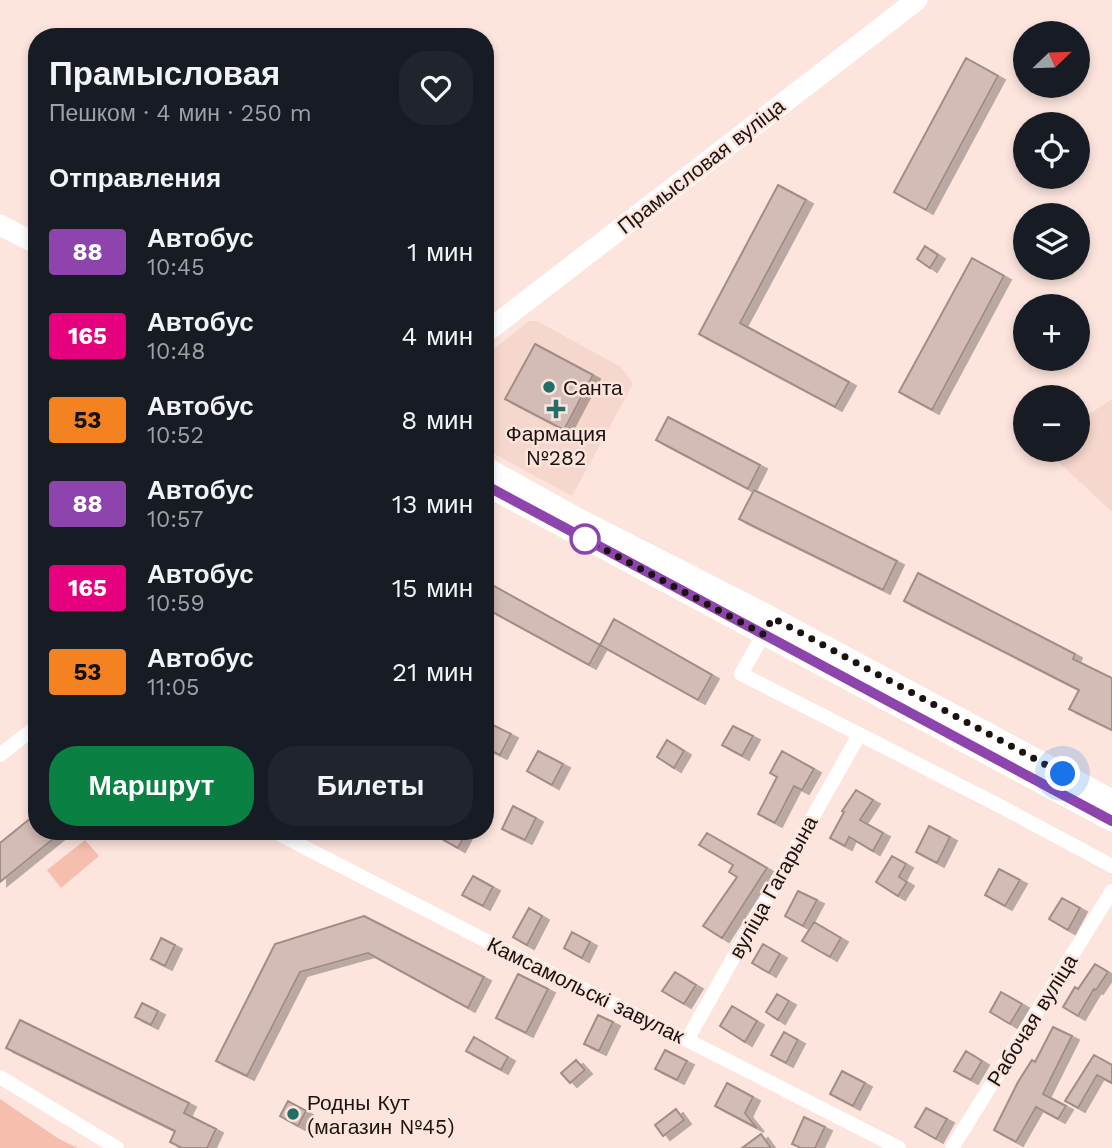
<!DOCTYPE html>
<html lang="ru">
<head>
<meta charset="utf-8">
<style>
	:root { --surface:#171b24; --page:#20242c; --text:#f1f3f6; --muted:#9ea1a6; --accent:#0b8043 }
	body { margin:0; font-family:"Work Sans",sans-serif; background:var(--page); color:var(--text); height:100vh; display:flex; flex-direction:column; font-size:26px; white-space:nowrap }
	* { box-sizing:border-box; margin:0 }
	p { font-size:23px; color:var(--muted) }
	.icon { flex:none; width:38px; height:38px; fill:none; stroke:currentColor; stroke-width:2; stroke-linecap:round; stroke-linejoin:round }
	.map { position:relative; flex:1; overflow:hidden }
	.drawer { position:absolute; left:28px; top:28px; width:466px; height:812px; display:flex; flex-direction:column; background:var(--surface); border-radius:28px; box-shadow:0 4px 10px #0003 }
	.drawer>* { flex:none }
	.badge { padding:0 14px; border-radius:5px; font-size:24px; line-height:46px }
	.needle { width:46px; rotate:67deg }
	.tools { position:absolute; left:1013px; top:21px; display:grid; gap:14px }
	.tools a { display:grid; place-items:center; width:77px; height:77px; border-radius:50%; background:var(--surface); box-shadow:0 4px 10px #0003; font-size:35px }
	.you { position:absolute; width:35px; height:35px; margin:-18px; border:5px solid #fff; border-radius:50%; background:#1a73e8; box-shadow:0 0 0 10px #1a73e833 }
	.map>.badge { position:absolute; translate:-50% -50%; box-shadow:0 0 0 4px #fff }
	h2 { padding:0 21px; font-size:26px; line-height:63px }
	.round { display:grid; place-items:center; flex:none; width:74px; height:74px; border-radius:28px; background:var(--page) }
	.headline { display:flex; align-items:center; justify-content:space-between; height:119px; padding:0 21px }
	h1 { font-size:33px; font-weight:800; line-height:52px }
	.cta { display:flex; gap:14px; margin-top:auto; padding:14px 21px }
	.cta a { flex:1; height:80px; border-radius:28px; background:var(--accent); color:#fff; font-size:28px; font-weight:800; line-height:80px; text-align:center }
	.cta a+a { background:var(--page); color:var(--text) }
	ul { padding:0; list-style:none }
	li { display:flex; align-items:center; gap:21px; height:84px; padding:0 21px }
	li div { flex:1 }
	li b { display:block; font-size:26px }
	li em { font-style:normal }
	li .badge { min-width:77px; font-weight:700; text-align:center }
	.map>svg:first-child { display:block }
	.built { fill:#f6d7cd }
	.green { fill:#f6bead }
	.building { fill:#d2bcb5; stroke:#a28d86; stroke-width:2; filter:url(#shadow) }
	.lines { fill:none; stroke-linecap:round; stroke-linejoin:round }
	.street { stroke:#fff; stroke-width:14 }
	.primary { stroke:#fff; stroke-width:21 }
	.line-casing { stroke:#fff; stroke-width:16 }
	.line { stroke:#8e44ad; stroke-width:10 }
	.walk { stroke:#1b1310; stroke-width:7; stroke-dasharray:0 12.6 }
	.poi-dot { fill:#246e68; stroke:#fde5de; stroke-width:2.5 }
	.stop-dot { fill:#fff; stroke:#8e44ad; stroke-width:3.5 }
	.labels { text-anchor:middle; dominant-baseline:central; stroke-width:5; stroke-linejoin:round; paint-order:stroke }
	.street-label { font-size:21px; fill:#1b1310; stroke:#fde5de }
	.poi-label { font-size:21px; fill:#1b1310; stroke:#fde5de; text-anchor:start }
</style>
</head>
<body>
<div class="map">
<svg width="1112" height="1148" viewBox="0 0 1112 1148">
	<defs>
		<filter id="shadow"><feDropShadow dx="7" dy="4" stdDeviation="0" flood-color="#0004"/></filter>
	</defs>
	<rect width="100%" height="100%" fill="#fde5de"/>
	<!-- built -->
	<path class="built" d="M529,321H537L621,367L633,384L572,496L485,449V356Z
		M1112,399V512L1049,453L1050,450H1078V421Z"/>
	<!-- green -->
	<path class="green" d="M85,840L99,856L61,888L47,870Z
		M0,1099L59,1139L78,1148H0Z"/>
	<!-- building -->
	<path class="building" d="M966,58L998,76L926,210L894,192Z
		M778,185L806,200L740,323L849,382L835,407L699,334Z
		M925,246L938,255L930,268L917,259Z
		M972,258L1004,276L932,410L899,392Z
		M535,344L593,375L564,430L505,399Z
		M668,417L760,465L748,489L656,440Z
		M754,490L897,561L883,590L739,519Z
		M918,573L1075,654L1073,659L1112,678V730L1069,709L1079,690L904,601Z
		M485,581L600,645L589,665L485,608Z
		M614,619L712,675L698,700L600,645Z
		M485,721L511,734L500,755L485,748Z
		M733,726L753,736L742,756L722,745Z
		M667,740L684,751L674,768L657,757Z
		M538,751L563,764L552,785L527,771Z
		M782,751L814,769L802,790L794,786L775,823L758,814L777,777L770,773Z
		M856,790L873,800L860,820L883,833L873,851L849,837L845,846L830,838L844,812L842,811Z
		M513,806L536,818L525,840L502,829Z
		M37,813V831H63L0,882V843Z
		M929,826L950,837L937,863L916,852Z
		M428,831H467L458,848Z
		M707,833L767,868L722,938L703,926L737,877L729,872L733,865L699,845Z
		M892,856L906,864L899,877L907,882L898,896L876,882Z
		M999,869L1020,880L1005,906L985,895Z
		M473,876L493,887L483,906L462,895Z
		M798,891L817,900L803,926L785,916Z
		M1062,898L1080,908L1068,930L1049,919Z
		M529,908L542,916L527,945L513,937Z
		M364,916L484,977L468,1008L368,953L300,972L247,1076L216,1061L275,944Z
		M814,922L841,938L830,957L802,941Z
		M572,932L590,942L582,958L564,948Z
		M161,938L175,945L165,966L151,959Z
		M763,944L780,954L769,973L752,963Z
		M1095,964L1108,972L1096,990L1094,989L1078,1016L1063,1007L1075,987L1078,989Z
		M675,972L696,985L684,1004L662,991Z
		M518,974L548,989L526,1033L496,1018Z
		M1001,992L1022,1004L1010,1024L990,1012Z
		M777,994L789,1001L778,1020L766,1012Z
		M142,1003L158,1011L151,1025L135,1017Z
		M732,1006L757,1021L745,1042L720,1026Z
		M598,1015L613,1022L599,1051L584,1044Z
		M20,1020L189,1103L184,1113L216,1129L207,1148H182L170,1142L175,1131L6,1048Z
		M1053,1027L1072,1036L1043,1094L1066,1106L1058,1119L1036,1107L1016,1142L994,1130L1018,1082L1032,1060L1035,1062Z
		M784,1032L798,1040L786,1063L771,1055Z
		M474,1037L508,1057L501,1070L466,1051Z
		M665,1050L687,1061L677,1080L655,1069Z
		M966,1051L982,1061L971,1080L954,1071Z
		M1094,1055L1112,1065V1083L1097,1075L1078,1108L1065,1101Z
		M576,1060L585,1070L570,1083L561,1073Z
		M842,1071L865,1083L853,1106L830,1094Z
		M727,1083L753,1097L745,1113L757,1128L715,1106Z
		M288,1101L306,1111L298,1126L280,1116Z
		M926,1108L947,1119L936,1139L915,1127Z
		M676,1109L684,1120L663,1136L655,1125Z
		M804,1117L825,1127L815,1148H801L792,1144Z
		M761,1134L771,1148H742Z"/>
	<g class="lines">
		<!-- street -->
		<path class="street" d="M767,628L741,674L1000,806L1112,866
			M0,755L37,726
			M273,831L506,951L687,1040L899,1148
			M687,1040L859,735
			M0,1077L117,1148
			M952,1148L1112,891"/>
		<!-- primary -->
		<path class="primary" d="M0,225L37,244
			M485,333L917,0
			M485,467L575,517L773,618L1112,800
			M485,485L1112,821"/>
	</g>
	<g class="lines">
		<!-- line casing -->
		<g class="line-casing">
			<path id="line" d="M485,485L1112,821"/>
		</g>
		<!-- line -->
		<use href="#line" class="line"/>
		<!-- walk -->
		<path class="walk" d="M585,539L763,634L773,618L1063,774"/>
	</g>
	<!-- markers -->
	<g class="poi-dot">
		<circle cx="549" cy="387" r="7"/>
		<path d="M552.5 398.5h7v7h7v7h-7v7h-7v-7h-7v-7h7z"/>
		<circle cx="293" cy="1114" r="7"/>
	</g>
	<circle class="stop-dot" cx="585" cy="539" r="14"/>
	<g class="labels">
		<!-- street labels -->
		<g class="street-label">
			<text transform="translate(701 166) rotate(-38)">Прамысловая вуліца</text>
			<text transform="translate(773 887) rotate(-61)">вуліца Гагарына</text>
			<text transform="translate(586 990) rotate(26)">Камсамольскі завулак</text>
			<text transform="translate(1032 1020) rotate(-58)">Рабочая вуліца</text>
		</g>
		<!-- poi labels -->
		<g class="poi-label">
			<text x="563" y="387">Санта</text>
			<text x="556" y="433" text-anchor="middle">Фармация<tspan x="556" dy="24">№282</tspan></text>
			<text x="307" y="1102">Родны Кут<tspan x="307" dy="24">(магазин №45)</tspan></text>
		</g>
	</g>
</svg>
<div class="tools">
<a><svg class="needle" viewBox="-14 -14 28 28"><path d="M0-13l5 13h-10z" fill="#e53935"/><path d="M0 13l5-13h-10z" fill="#9ea1a6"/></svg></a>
<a><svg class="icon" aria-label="locate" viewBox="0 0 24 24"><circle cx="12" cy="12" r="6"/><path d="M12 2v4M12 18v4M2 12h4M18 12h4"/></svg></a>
<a><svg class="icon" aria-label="layers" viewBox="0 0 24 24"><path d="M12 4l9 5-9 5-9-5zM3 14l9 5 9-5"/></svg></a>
<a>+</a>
<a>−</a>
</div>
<div class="you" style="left:1063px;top:774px"></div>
<section class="drawer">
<div class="headline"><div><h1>Прамысловая</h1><p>Пешком · 4 мин · 250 m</p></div><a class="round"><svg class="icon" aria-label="heart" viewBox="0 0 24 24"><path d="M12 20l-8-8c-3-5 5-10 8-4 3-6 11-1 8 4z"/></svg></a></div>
<h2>Отправления</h2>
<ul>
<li><span class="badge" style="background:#8e44ad;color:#fff">88</span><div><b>Автобус</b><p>10:45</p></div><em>1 мин</em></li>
<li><span class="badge" style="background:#e6007e;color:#fff">165</span><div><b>Автобус</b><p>10:48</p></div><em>4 мин</em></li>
<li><span class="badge" style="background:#f58220;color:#111">53</span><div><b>Автобус</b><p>10:52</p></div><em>8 мин</em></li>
<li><span class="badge" style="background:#8e44ad;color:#fff">88</span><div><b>Автобус</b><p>10:57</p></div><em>13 мин</em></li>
<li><span class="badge" style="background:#e6007e;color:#fff">165</span><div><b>Автобус</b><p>10:59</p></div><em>15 мин</em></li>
<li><span class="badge" style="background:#f58220;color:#111">53</span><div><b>Автобус</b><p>11:05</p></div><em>21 мин</em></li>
</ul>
<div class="cta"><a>Маршрут</a><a>Билеты</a></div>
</section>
</div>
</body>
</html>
